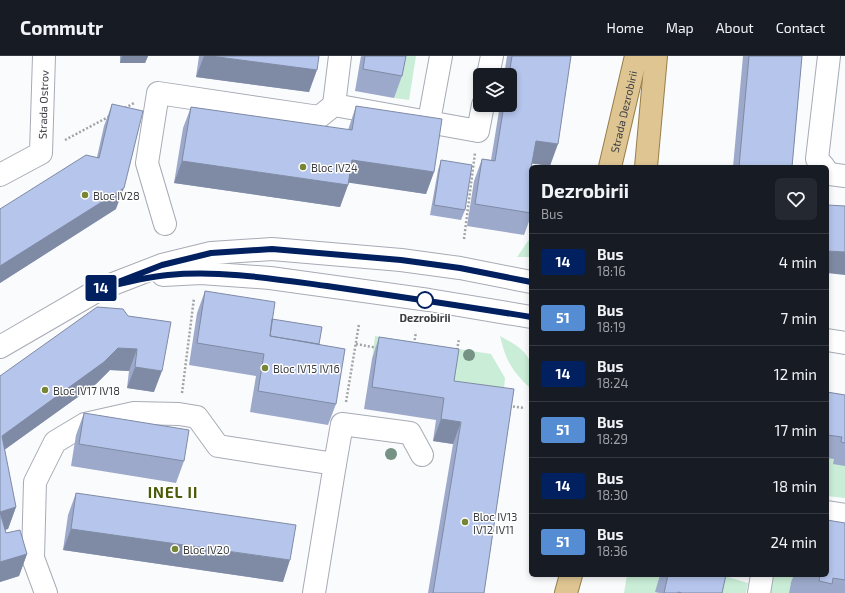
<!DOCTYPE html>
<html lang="en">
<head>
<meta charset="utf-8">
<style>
	:root { --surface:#171b24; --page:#242831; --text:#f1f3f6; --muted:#9ea1a6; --line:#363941 }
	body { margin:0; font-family:"Exo 2",sans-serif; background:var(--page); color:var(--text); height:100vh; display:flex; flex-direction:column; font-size:15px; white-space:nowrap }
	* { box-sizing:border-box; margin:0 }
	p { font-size:13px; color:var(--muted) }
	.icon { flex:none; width:22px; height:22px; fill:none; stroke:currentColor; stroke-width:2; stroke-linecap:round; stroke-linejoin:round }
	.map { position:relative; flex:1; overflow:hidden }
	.drawer { position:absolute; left:529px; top:109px; width:300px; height:412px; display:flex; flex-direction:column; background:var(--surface); border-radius:6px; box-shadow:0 2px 6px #0003 }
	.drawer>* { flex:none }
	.badge { padding:0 8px; border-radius:3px; font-size:14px; line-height:26px }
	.tools { position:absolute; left:473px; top:12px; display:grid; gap:8px }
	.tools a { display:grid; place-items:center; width:44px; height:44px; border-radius:6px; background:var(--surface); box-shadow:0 2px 6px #0003; font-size:20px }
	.map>.badge { position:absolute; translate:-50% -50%; box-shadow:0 0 0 2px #fff }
	.round { display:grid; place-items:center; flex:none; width:42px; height:42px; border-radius:6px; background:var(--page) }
	.summary { display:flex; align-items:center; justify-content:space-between; height:68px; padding:0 12px }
	h1 { font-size:19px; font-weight:700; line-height:30px }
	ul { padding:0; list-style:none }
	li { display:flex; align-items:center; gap:12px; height:56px; padding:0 12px; border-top:1px solid var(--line) }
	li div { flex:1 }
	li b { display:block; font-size:15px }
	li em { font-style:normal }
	li .badge { min-width:44px; font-weight:700; text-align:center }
	header { display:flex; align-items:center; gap:24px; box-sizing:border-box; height:56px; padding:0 20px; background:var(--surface); border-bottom:1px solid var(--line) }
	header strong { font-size:19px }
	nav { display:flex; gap:22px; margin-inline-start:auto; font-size:14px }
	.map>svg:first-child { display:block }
	.green { fill:#c9edd6 }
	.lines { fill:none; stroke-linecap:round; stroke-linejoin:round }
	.minor-casing { stroke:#a7abb5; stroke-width:24 }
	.major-casing { stroke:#977d47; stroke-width:24 }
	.path { stroke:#a2a3a6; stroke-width:2.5; stroke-dasharray:2 2; stroke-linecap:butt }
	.minor { stroke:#fff; stroke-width:22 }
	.major { stroke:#dec592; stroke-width:22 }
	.tree { fill:#759285 }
	.wall { fill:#9ca9ca }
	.shaded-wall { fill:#7f8aa4 }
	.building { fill:#b5c5eb; stroke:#7f8aa4 }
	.line-casing { stroke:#fff; stroke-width:9 }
	.line { stroke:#002060; stroke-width:6 }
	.poi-dot { fill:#768635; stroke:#fff; stroke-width:1.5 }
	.stop-dot { fill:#fff; stroke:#002060; stroke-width:2 }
	.labels { text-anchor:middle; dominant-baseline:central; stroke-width:3; stroke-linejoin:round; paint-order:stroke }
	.street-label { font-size:11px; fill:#3b3d41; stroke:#fff }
	.poi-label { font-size:11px; fill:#3b3d41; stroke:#fff; text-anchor:start }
	.stop-label { font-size:11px; font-weight:bold; fill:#3b3d41; stroke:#fff }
	.district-label { font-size:15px; font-weight:bold; letter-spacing:1px; fill:#4c5906; stroke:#fff }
</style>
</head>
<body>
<header>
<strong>Commutr</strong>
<nav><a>Home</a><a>Map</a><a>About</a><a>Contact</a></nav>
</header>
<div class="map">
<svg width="845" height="537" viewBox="0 0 845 537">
	<rect width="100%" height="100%" fill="#fafbfd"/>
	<!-- green -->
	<path class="green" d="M401,0H416L409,44L394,42Z
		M531,182V201H517L528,185Z
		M375,280L491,298L505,322L503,345L372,303Z
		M500,280C512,287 529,295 531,310C532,317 531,326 531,333C512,315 506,305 500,280Z
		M827,339L845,341V442L827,440Z
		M627,519H729L728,521L748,527L746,537H624Z
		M773,519H797L791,526L789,537H769Z"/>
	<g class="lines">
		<!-- minor casing -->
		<g class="minor-casing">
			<g id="minor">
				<path d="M488,19L492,0"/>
				<path d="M334,49L340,0"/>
				<path d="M429,65L441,0"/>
				<path d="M824,111L817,103L829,0"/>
				<path d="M827,115L830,118L845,120"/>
				<path id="s1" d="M0,119L41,97L44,0"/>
				<path d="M165,168L147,107L158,37L319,61L334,49L478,75L483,49"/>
				<path d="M163,219L201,217L270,222L429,244L531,261"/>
				<path d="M827,284L845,287"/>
				<path d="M0,291L100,233L162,209L211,197L272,193L401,204L460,212L531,226"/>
				<path d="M335,408L342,368L410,377L422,399"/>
				<path d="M827,456L845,459"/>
				<path d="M46,537L33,502L35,426L55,386L85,368L134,357L179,358L197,361L218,390L335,408L314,537"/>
				<path d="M759,537L762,519"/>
			</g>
		</g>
		<!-- major casing -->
		<g class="major-casing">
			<g id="major">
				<path id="s2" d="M610,111L636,0"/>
				<path d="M646,111L656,0"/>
				<path d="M566,537L571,519"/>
			</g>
		</g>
		<!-- path -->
		<path class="path" d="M125,52L134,47
			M65,84L110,60
			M464,183L475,97
			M356,288L378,292
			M414,288L416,276
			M457,294L459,283
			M182,337L194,242
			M346,346L359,268
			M509,350L525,352"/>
		<!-- minor -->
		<use href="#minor" class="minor"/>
		<!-- major -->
		<use href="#major" class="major"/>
	</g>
	<!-- trees -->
	<g class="tree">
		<circle cx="469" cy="299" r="6"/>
		<circle cx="391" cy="398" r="6"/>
	</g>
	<!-- wall -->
	<path class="wall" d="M120,0H148L145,7H120Z
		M199,0H319L309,36L196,21Z
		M361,0H406L402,20L394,42L355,35Z
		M507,0H571L550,110L532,107L531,112V160L524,179L467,170L474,125L482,103L491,104L500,49H510V19H504Z
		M743,0H802L792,111H733Z
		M112,48L116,153L0,227V153L97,101L104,70Z
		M356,50L434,116L426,138L349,126L340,151L174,127L183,72L191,51L348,74Z
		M441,104L465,154L461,164L430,159L438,114Z
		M205,235L272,263L319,288L336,348L328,369L250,356L256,320L189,309L197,257Z
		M123,253L154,336L127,332L129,315L110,314L96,328L4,394L16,451L8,473L5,474L6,477L27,498L19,520L0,526V320Z
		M379,281L454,325L484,537H428L453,388L433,385L436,364L364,353L372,303Z
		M827,336L845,339V410L833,408L834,403L827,402Z
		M84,357L184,405L176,427L71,410L76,379Z
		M76,437L283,526L63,494L68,459Z
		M845,467V537H789L791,526L794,519H827Z
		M660,519H726L722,537H660L655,536Z"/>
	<!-- shaded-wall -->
	<path class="shaded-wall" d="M122,0H148L145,7H120Z
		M204,0H210L317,14L309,36L196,21Z
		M536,85L558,88L550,110L528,107Z
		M352,104L434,116L426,138L344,126Z
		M182,105L348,129L340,151L174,127Z
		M124,132L116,153L0,227V210Z
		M827,195L845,196V219L827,217Z
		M118,292L137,293L129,315L110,314L96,328L0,397L2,380Z
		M135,311L162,315L154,336L127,332Z
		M441,363L461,366L453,388L433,385Z
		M16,451L8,473L0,475V456Z
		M71,473L290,504L283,526L63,494Z
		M27,498L19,520L0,526V506Z"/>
	<!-- building -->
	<path class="building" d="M210,0H319L317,14Z
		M365,0H406L402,20L363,13Z
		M512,0H571L558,88L536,85L531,112V157L475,148L482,103L495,105L504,49H510V19H509Z
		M749,0H802L792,111H739Z
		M112,48L143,55L124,132L0,210V153L86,99L99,102Z
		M356,50L442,63L434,116L352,104L348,129L182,105L191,51L352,74Z
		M441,104L472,109L465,154L434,149Z
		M827,149L845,150V196L827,195Z
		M205,235L275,246L270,280L345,293L336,348L258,335L264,298L197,287Z
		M97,251L123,253L128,260L171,266L162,315L135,311L137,293L118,292L104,306L2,380L16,451L0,456L6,477L20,474L27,498L0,506V320Z
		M272,263L322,271L319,288L270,280Z
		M379,281L459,293L454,325L514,333L484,537H433L461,366L441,363L444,342L372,331Z
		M827,336L845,339V387L841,386L842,381L827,379Z
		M84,357L189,374L184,405L79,388Z
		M76,437L296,469L290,504L71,473Z
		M827,464L845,467V524L833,522L832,528L819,525L820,520L813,519H827Z
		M668,519H726L722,537H682L678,536V537H664Z"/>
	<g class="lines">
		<!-- line casing -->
		<g class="line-casing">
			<path id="line" d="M531,226L460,212L401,204L272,193L211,197L162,209L100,233C122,227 145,221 168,219C221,214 275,223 327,230C395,240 463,250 531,261"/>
		</g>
		<!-- line -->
		<use href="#line" class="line"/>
	</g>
	<!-- markers -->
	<g class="poi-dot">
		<circle cx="303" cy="111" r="4"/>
		<circle cx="85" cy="139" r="4"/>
		<circle cx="265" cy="312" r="4"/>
		<circle cx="45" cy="334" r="4"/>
		<circle cx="465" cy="466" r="4"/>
		<circle cx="175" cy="493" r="4"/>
	</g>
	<circle class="stop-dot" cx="425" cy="244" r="8"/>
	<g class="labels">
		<!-- street labels -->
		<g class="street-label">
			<text stroke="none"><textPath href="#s1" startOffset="95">Strada Ostrov</textPath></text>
			<text stroke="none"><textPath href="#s2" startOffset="57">Strada Dezrobirii</textPath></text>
		</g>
		<!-- poi labels -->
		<g class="poi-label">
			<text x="311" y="111">Bloc IV24</text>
			<text x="93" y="139">Bloc IV28</text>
			<text x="273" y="312">Bloc IV15 IV16</text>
			<text x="53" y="334">Bloc IV17 IV18</text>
			<text x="473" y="460">Bloc IV13<tspan x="473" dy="13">IV12 IV11</tspan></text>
			<text x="183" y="493">Bloc IV20</text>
		</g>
		<!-- stop labels -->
		<g class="stop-label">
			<text x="425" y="261">Dezrobirii</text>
		</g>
		<!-- district labels -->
		<g class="district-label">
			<text x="173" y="436">INEL II</text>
		</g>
	</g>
</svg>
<div class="tools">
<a><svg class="icon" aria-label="layers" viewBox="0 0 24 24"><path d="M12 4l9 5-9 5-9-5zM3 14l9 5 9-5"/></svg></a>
</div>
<b class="badge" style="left:101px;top:232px;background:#002060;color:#fff">14</b>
<section class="drawer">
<div class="summary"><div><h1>Dezrobirii</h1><p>Bus</p></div><a class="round"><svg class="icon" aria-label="heart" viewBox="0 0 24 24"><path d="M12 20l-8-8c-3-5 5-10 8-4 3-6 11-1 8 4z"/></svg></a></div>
<ul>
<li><span class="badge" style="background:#002060;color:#fff">14</span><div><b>Bus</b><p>18:16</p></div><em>4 min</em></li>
<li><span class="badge" style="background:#548dd4;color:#fff">51</span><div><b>Bus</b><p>18:19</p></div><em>7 min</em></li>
<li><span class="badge" style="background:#002060;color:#fff">14</span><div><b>Bus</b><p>18:24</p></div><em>12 min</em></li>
<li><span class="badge" style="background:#548dd4;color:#fff">51</span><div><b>Bus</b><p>18:29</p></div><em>17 min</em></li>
<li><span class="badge" style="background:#002060;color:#fff">14</span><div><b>Bus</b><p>18:30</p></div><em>18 min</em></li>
<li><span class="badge" style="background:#548dd4;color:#fff">51</span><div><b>Bus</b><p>18:36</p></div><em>24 min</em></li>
</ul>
</section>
</div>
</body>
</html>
